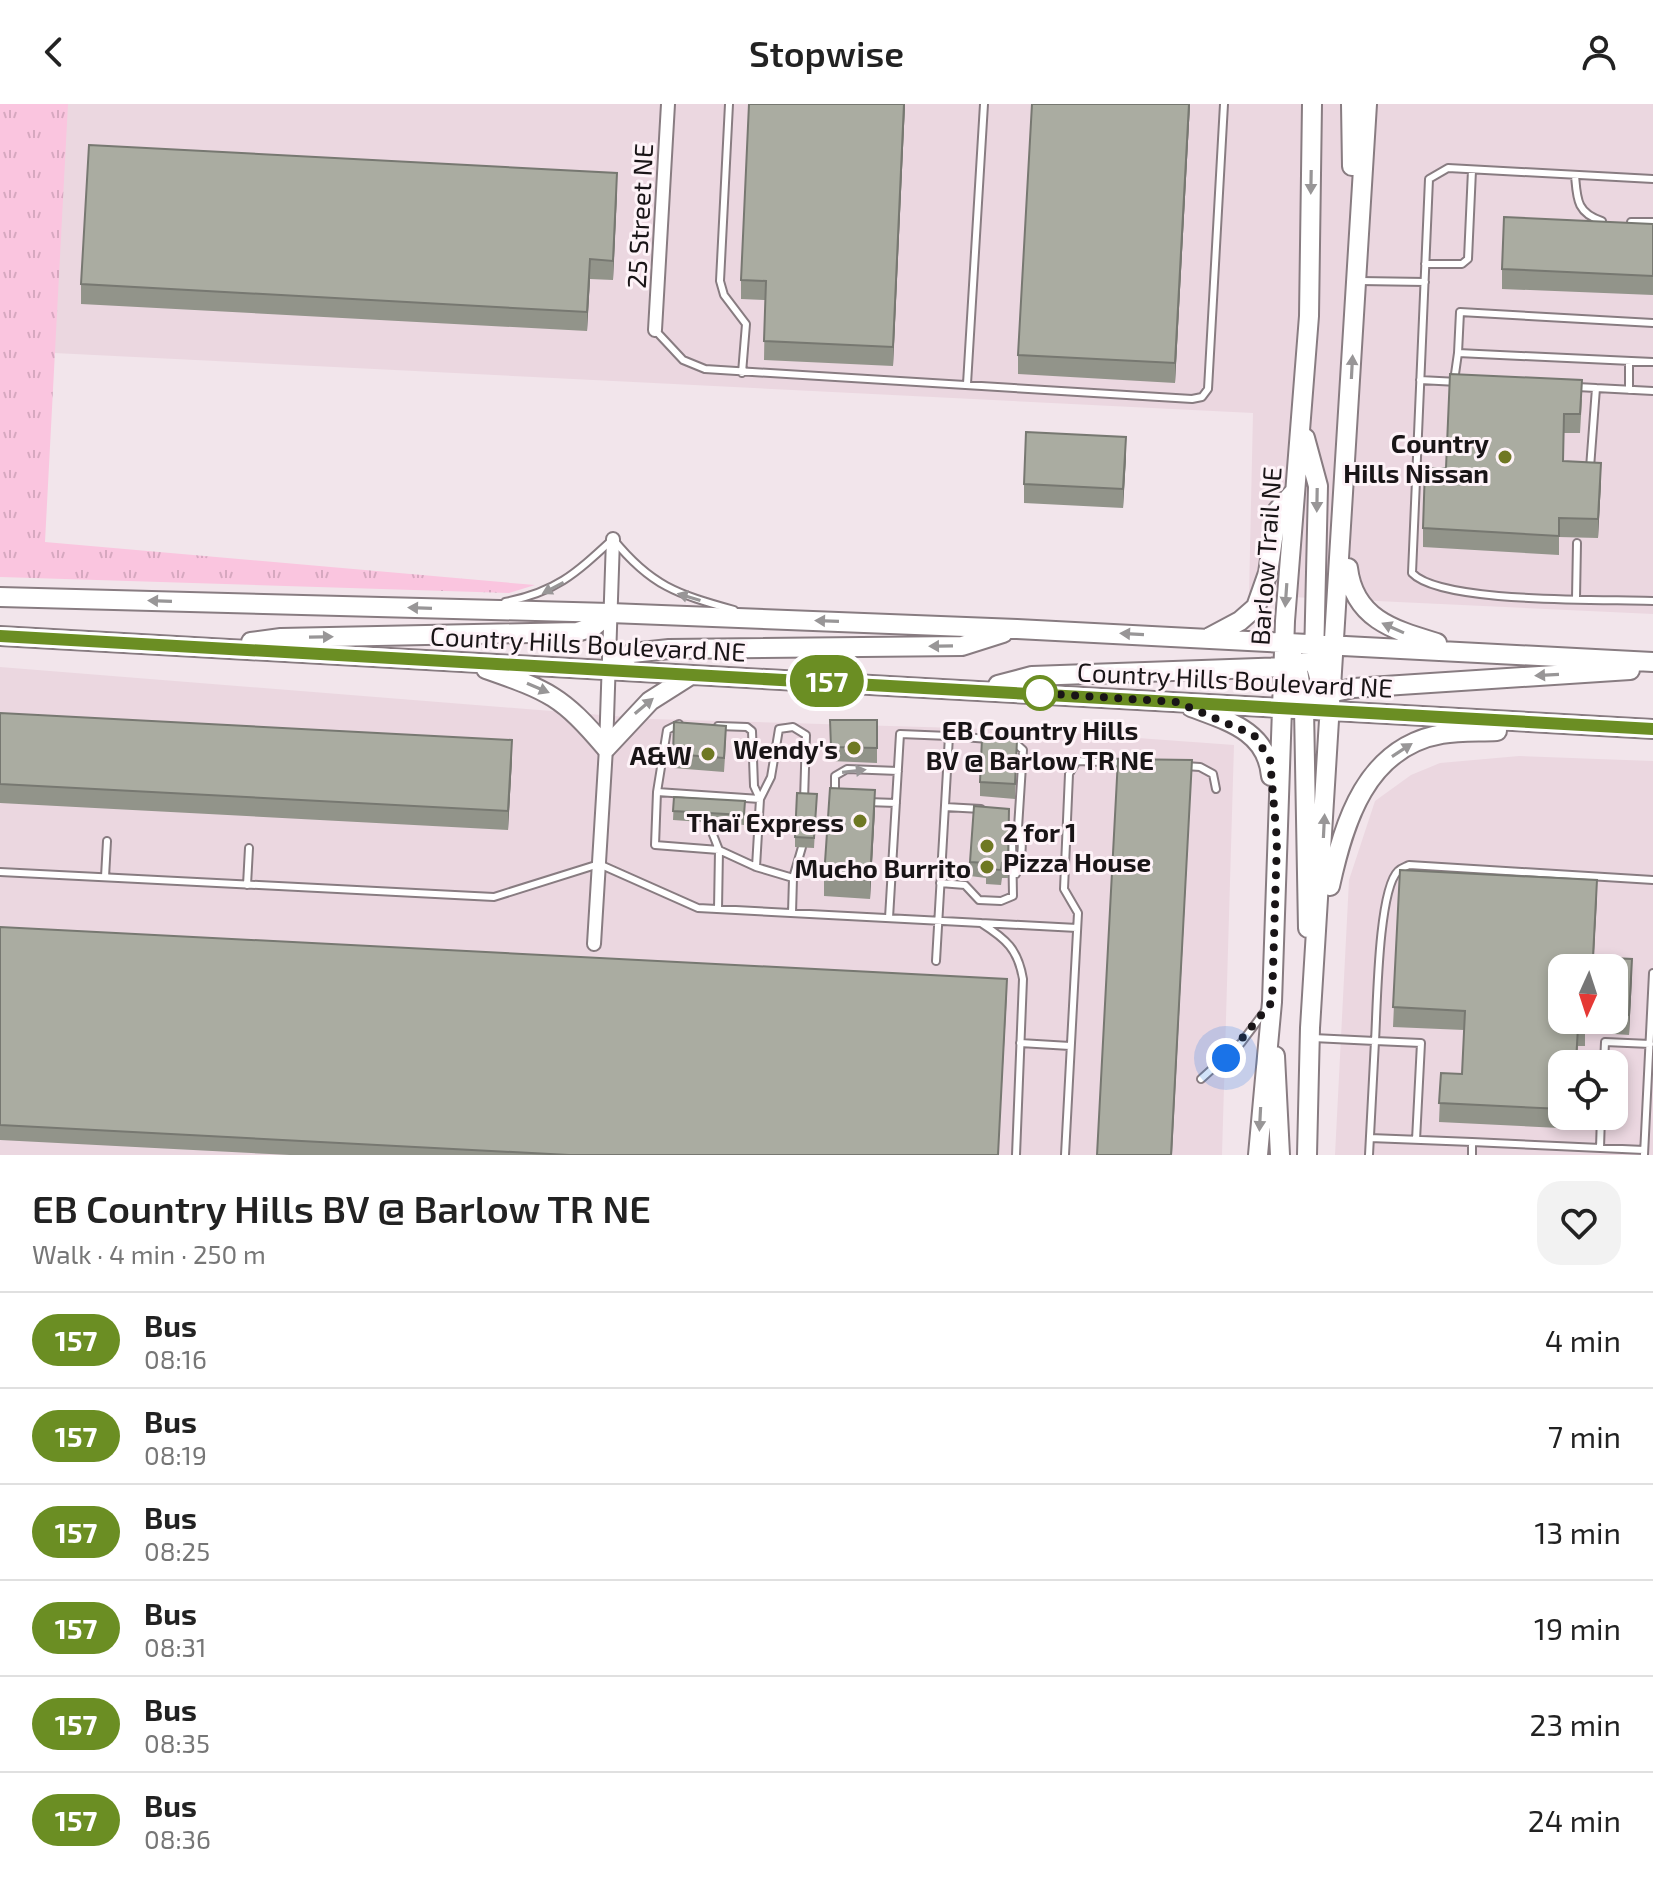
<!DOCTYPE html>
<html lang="en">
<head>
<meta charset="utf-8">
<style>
	:root { --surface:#fff; --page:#f2f2f2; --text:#222; --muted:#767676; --line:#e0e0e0 }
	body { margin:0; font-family:"Exo 2",sans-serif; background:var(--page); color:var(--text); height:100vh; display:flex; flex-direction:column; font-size:30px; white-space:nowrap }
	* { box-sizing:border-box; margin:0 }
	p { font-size:26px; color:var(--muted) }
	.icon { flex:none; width:44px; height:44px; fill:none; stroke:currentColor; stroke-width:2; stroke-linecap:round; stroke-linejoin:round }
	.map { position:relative; height:1051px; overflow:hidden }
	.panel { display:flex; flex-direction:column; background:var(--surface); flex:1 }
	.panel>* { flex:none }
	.badge { padding:0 16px; border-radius:26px; font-size:28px; line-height:52px }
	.needle { width:52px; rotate:183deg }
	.fabs { position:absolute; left:1548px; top:850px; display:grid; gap:16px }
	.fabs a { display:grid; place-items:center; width:80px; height:80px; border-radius:16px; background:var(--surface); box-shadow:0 4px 12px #0003; font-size:40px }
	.you { position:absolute; width:40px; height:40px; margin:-20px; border:6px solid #fff; border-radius:50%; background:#1a73e8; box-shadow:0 0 0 12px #1a73e833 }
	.map>.badge { position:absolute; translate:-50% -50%; box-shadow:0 0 0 4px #fff }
	.round { display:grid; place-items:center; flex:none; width:84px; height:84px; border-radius:24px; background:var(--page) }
	.head { display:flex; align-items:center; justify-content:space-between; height:136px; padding:0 32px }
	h1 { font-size:38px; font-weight:600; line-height:60px }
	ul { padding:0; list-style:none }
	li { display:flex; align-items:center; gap:24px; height:96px; padding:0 32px; border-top:2px solid var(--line) }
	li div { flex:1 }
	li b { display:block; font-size:30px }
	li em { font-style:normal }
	li .badge { min-width:88px; font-weight:700; text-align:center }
	header { display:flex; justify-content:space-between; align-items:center; height:104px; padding:0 32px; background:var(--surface); font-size:36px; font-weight:600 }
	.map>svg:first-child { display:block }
	.built { fill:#ebd7e0; fill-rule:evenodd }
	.grass { fill:url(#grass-tufts) }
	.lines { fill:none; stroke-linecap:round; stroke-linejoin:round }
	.service-casing { stroke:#887c81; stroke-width:10 }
	.minor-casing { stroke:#887c81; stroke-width:16 }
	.secondary-casing { stroke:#887c81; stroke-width:22 }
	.service { stroke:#fff; stroke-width:6 }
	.minor { stroke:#fff; stroke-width:12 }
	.secondary { stroke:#fff; stroke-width:18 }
	.wall { fill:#92948a; fill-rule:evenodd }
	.shaded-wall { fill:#777871 }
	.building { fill:#aaaca1; stroke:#777871; stroke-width:2 }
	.oneway { fill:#989697 }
	.line-casing { stroke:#fff; stroke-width:18 }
	.line { stroke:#6b8e23; stroke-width:12 }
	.walk { stroke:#191517; stroke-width:8; stroke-dasharray:0 14.4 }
	.poi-dot { fill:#6f7823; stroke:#fef3f8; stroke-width:3 }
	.stop-dot { fill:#fff; stroke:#6b8e23; stroke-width:4 }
	.labels { text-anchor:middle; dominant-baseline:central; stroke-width:6; stroke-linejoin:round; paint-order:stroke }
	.street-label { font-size:26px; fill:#191517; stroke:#fef3f8 }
	.poi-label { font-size:26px; font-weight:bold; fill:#191517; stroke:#fef3f8; text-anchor:end }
	.stop-label { font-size:26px; font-weight:bold; fill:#191517; stroke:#fef3f8 }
</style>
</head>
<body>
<header><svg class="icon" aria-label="back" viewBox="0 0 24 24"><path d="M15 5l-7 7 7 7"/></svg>Stopwise<svg class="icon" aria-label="person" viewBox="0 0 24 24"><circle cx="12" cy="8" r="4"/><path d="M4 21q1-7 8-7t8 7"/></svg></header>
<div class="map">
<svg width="1653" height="1051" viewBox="0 0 1653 1051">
	<defs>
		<pattern id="grass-tufts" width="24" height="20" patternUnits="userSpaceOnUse" patternTransform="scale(2)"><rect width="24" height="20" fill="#fac5df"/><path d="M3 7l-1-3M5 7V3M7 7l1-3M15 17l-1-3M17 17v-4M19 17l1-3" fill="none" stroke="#d6a8bf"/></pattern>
	</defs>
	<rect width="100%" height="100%" fill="#f2e5eb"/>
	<!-- built -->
	<path class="built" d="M0,0H1653V510L1249,491L1253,309L54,249Z
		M0,563L651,615L1028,626L1234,641L1222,1051H0Z
		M1519,652L1653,657V1051H1335L1349,776L1375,697L1411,671L1440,659ZM1562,864H1614V916H1562ZM1562,960H1614V1012H1562Z"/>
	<!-- grass -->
	<path class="grass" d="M0,0H68L45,438L535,481L509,489L0,473Z"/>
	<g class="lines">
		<!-- service casing -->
		<g class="service-casing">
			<path id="service" d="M729,0L720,177L724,191L746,220L742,269
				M1575,71C1577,94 1576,109 1602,117
				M1653,75L1448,64L1429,75L1412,469C1441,500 1605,495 1653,497
				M1631,118H1653
				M1425,160H1462L1468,155L1472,66
				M1360,177L1425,178
				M1653,219L1460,208L1458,249L1653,258
				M655,226L683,256L705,265L1192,295L1202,293L1208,285L1224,0
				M1420,276L1458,278
				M1454,277L1458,249
				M967,280L984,0
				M1577,283L1653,287
				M1629,286V257
				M1590,364L1596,284
				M1576,494L1577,439
				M505,498C556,488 575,470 613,435C651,482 677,490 734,506
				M718,622L747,623L752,627L754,682L760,695
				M949,632L989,635
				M1185,662L1200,663L1213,670L1216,685
				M657,688L667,626L679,620
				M835,688V672L847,665L898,667
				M760,695L771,673L779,625L793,623L806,631L804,697
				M867,698L896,699
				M945,703L981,705
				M708,718L719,746L718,805
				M756,763L719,746L655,741L657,688L760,695L756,763L793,774L792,809
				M0,768L494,793L599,760L698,804L981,819C1006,835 1018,845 1023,875L1016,1051
				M1016,770C1021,754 1025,740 1018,724
				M105,773L107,737
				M793,774L802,743
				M940,779L965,781L979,796L1001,797L1013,792L1012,734L1018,724L1023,646L1012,636
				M247,781L249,744
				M889,814L900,630L949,632L936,857
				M981,819L1077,824
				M1313,934L1375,937C1377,905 1378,786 1398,767C1401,764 1405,763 1409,761L1653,776
				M1020,939L1070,942
				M1604,960L1605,938L1650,940
				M1201,975L1241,939L1265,907
				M1370,1034L1472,1038V1051
				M1472,1038L1644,1046
				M1600,1044L1601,1012
				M1065,1051L1078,809L1064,785L1069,670L1077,657L1126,659
				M1369,1051L1375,937L1421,939L1416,1036
				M1644,1051L1653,869"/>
		</g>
		<!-- minor casing -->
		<g class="minor-casing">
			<path id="minor" d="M655,226L668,0
				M594,840L606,644L613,435"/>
		</g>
		<!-- secondary casing -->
		<g class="secondary-casing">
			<path id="secondary" d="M1351,0L1352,62
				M1305,334L1318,382L1314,556L1326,597
				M1348,464C1354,515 1394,526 1437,539
				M0,493L610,509L1017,525L1653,558
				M0,532L1653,625
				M1210,533L1240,517L1256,503L1268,469L1277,407L1295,387
				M251,538L281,534L577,528L593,523L610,509
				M1284,538L1297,560L1304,604L1308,824
				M486,565C549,587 562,592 606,644L650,597L691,571
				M608,566L632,549L669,545L962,542L1003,529
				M998,581L1032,572L1283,563L1314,556L1336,541
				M1294,596L1354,584L1630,566
				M1191,603C1228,617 1267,627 1271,672
				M1330,782C1344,718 1366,643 1442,630C1460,627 1479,628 1497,627
				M1275,952L1280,1051
				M1258,1051L1272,898L1285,517L1309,212L1312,0
				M1307,1051L1310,924L1367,0"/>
		</g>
		<!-- service -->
		<use href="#service" class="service"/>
		<!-- minor -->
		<use href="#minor" class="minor"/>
		<!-- secondary -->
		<use href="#secondary" class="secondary"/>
	</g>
	<!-- wall -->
	<path class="wall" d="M905,0L893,262L764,256L765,196L741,195V176Z
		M1190,0L1175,279L1018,270V251Z
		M617,88L613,176L590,175L587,227L81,200V180Z
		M1653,120V191L1502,185V165Z
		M1582,295L1580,329H1564L1563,357L1601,378L1598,434L1559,433V451L1423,443V424L1446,364Z
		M1126,353L1123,404L1024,399V380Z
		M0,609L512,655L508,726L0,699Z
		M830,616H877V659L831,657Z
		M726,637L724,668L673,664V650Z
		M1017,651L1015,695L980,692V678Z
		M817,690L814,744L795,743V733Z
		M674,693L745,697L744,721L673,716Z
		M875,705L870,795L824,792V773Z
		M1009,705L1008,774H1002L1001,781L986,780V774L970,772V758Z
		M1400,766L1597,776L1594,853L1632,855L1629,931L1585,928V942H1578L1577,958H1582V960H1562V1012H1580L1579,1025L1439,1018L1441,969L1462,970L1464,926L1393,923ZM1562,864H1614V916H1562Z
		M0,823L1007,890L998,1051H290L0,1036Z"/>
	<!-- shaded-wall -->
	<path class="shaded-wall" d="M904,0H905L893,262V243Z
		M1189,0H1190L1175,279V259Z
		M617,69V88L613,176V157Z
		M590,155V175L587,227V208Z
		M1126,333V353L1123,404V385Z
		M1601,359V378L1598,434V415Z
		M512,636V655L508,726V707Z
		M1192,656L1172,1051H1171Z
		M875,686V705L870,795V776Z
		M1597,776V795L1593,864V853Z
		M1632,855V874L1629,931V911Z"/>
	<!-- building -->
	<path class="building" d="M749,0H904L893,243L764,237L766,177L741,176Z
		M1032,0H1189L1175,259L1018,251Z
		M89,41L617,69L613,157L590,155L587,208L81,180Z
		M1504,113L1653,120V172L1502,165Z
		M1450,270L1582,276L1580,310H1564L1563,357L1601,359L1598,415L1559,414V432L1423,424L1425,364H1446Z
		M1026,328L1126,333L1123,385L1024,380Z
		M0,609L512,636L508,707L0,680Z
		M830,616H877V644L831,643Z
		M674,618L726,622L724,654L673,650Z
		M982,634L1017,636L1015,680L980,678Z
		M1118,655L1192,656L1171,1051H1097Z
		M830,684L875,686L870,776L824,773Z
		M797,689L817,690L814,734L795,733Z
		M674,693L745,697L744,711L673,707Z
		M974,702L1009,705L1008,760L1002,759L1001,766L986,765V759L970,758Z
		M1400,766L1597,776L1593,853L1632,855L1629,911H1614V864H1562V916H1585V923H1578L1576,958H1582L1581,960H1562V1005L1439,999L1441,969L1462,970L1465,907L1393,903Z
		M0,823L1007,875L998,1051H569L0,1021Z"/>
	<!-- one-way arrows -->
	<defs><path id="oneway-solid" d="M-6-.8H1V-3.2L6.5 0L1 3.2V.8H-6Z" transform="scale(2)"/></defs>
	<g class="oneway">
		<use href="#oneway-solid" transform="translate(1311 78) rotate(91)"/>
		<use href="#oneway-solid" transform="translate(1352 263) rotate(-87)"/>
		<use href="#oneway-solid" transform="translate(1317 396) rotate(91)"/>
		<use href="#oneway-solid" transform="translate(553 484) rotate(152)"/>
		<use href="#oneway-solid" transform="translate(1286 491) rotate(94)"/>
		<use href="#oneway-solid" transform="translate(689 493) rotate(-163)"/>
		<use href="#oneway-solid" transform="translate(160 497) rotate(-178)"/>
		<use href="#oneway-solid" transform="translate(420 504) rotate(-178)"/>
		<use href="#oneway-solid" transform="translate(827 517) rotate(-178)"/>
		<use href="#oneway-solid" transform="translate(1393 524) rotate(-156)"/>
		<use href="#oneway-solid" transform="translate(1132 530) rotate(-177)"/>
		<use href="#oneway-solid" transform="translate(321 533) rotate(-1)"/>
		<use href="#oneway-solid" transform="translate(941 542) rotate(179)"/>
		<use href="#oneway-solid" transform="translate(1547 571) rotate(177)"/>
		<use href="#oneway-solid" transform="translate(538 584) rotate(23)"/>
		<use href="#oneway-solid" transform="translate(644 602) rotate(-40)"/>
		<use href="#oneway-solid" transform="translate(1402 646) rotate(-33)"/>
		<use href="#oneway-solid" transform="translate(854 667) rotate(-7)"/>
		<use href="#oneway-solid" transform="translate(1324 722) rotate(-87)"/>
		<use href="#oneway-solid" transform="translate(1260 1015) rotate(93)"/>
	</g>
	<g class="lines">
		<!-- line casing -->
		<g class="line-casing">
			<path id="line" d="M0,532L1653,625"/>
		</g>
		<!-- line -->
		<use href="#line" class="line"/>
		<!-- walk -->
		<path class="walk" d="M1040,589H1036L1177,598L1254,631L1270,656L1277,737L1272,898L1226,954"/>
	</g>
	<!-- markers -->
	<g class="poi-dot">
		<circle cx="1505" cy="353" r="8"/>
		<circle cx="854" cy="644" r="8"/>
		<circle cx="708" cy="650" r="8"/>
		<circle cx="860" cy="717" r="8"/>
		<circle cx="987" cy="742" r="8"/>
		<circle cx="987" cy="763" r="8"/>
	</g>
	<circle class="stop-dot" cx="1040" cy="589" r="16"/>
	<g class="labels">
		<!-- street labels -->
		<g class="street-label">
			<text transform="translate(639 112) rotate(-87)">25 Street NE</text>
			<text transform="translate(1265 452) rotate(-86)">Barlow Trail NE</text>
			<text transform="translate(588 539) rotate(3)">Country Hills Boulevard NE</text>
			<text transform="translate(1235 575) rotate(3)">Country Hills Boulevard NE</text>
		</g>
		<!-- poi labels -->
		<g class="poi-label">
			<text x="1489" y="338">Country<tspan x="1489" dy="30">Hills Nissan</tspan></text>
			<text x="838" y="644">Wendy's</text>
			<text x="692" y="650">A&amp;W</text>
			<text x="844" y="717">Thaï Express</text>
			<text x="1003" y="727" text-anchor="start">2 for 1<tspan x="1003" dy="30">Pizza House</tspan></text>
			<text x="971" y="763">Mucho Burrito</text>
		</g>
		<!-- stop labels -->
		<g class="stop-label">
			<text x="1040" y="625">EB Country Hills<tspan x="1040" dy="30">BV @ Barlow TR NE</tspan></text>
		</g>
	</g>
</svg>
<div class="fabs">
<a><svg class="needle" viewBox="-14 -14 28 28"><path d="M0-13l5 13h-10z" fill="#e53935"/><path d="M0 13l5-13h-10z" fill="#767676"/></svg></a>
<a><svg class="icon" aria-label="locate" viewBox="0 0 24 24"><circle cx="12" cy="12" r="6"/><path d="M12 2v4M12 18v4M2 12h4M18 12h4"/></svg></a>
</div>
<div class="you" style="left:1226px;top:954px"></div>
<b class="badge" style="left:827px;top:577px;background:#6b8e23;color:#fff">157</b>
</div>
<section class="panel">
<div class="head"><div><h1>EB Country Hills BV @ Barlow TR NE</h1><p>Walk · 4 min · 250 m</p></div><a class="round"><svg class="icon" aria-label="heart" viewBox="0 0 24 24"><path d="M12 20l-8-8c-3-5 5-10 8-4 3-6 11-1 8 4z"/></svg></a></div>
<ul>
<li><span class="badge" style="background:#6b8e23;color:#fff">157</span><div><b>Bus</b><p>08:16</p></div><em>4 min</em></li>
<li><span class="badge" style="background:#6b8e23;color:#fff">157</span><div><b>Bus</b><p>08:19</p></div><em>7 min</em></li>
<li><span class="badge" style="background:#6b8e23;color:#fff">157</span><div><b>Bus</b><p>08:25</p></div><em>13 min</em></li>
<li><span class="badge" style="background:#6b8e23;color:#fff">157</span><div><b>Bus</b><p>08:31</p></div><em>19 min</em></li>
<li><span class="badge" style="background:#6b8e23;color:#fff">157</span><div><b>Bus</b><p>08:35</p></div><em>23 min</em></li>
<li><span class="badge" style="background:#6b8e23;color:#fff">157</span><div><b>Bus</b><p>08:36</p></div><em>24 min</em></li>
</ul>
</section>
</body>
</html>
